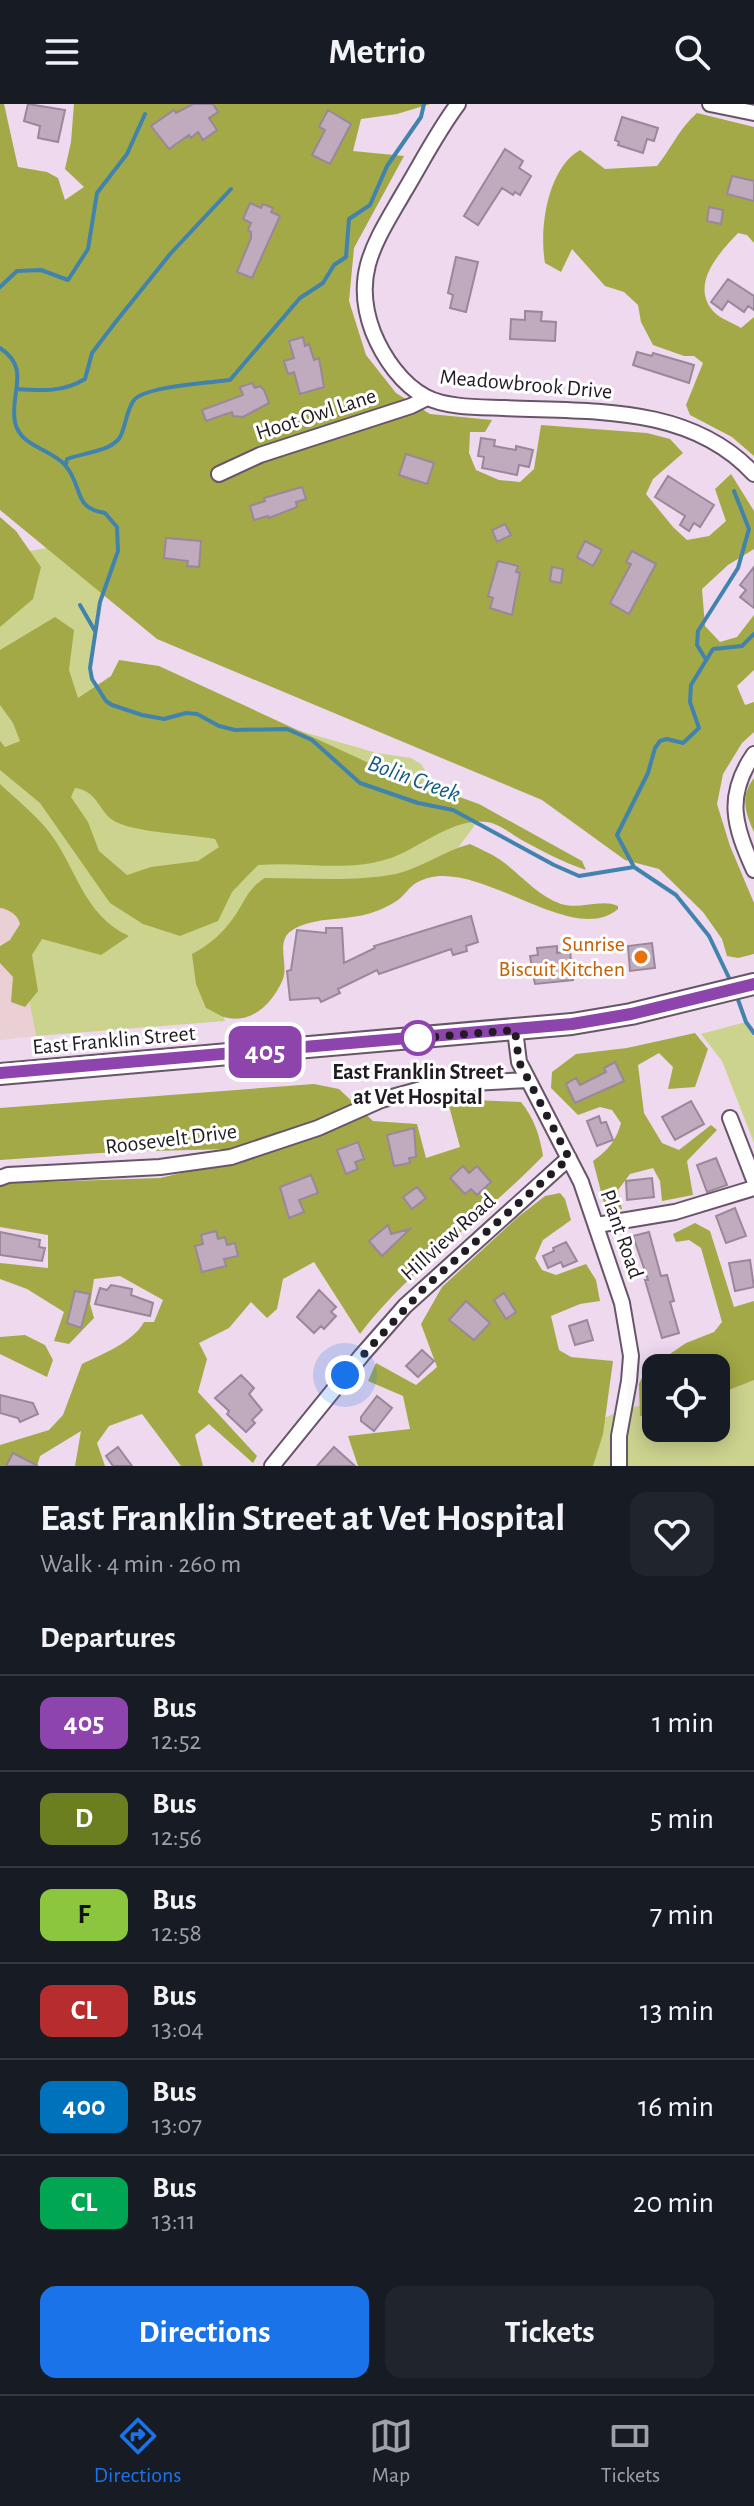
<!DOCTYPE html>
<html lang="en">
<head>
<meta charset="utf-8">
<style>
	:root { --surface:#171b24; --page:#20242c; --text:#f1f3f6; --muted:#9ea1a6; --line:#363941; --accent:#1a73e8 }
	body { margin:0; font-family:"Alegreya Sans",sans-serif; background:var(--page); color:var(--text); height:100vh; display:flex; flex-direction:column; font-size:30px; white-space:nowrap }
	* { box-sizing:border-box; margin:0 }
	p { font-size:26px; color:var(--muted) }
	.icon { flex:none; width:44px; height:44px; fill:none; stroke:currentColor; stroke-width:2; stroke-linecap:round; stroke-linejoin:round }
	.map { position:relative; height:1362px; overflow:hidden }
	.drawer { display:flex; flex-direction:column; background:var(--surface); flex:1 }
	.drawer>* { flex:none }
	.badge { padding:0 16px; border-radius:12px; font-size:28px; line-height:52px }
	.tools { position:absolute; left:642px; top:1250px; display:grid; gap:16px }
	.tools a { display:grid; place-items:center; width:88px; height:88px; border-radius:16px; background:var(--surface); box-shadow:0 4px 20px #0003; font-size:40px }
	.you { position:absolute; width:40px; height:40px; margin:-20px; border:6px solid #fff; border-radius:50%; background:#1a73e8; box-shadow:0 0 0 12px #1a73e833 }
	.map>.badge { position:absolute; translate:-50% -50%; box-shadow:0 0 0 4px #fff }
	h2 { padding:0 40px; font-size:30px; line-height:72px }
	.round { display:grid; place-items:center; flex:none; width:84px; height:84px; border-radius:16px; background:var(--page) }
	.head { display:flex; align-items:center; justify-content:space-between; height:136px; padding:0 40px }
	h1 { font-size:38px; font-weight:700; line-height:60px }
	.action { display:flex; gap:16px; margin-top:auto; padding:16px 40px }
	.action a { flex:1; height:92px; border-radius:16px; background:var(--accent); color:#fff; font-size:32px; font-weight:700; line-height:92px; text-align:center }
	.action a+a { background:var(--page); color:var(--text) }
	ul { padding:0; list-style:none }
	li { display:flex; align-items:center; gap:24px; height:96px; padding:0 40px; border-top:2px solid var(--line) }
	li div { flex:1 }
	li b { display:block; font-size:30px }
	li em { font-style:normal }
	li .badge { min-width:88px; font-weight:700; text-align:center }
	header { display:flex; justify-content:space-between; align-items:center; height:104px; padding:0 40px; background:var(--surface); font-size:36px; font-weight:700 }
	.tab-bar { display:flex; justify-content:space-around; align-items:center; height:112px; border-top:2px solid var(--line); background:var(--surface); font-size:22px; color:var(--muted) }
	.tab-bar a { display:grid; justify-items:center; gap:4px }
	.tab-bar .current { color:var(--accent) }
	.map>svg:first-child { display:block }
	.commercial { fill:#ead0d4 }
	.green { fill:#ccd38e }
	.forest { fill:#a3a946; fill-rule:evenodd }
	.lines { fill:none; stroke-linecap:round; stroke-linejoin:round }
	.stream { stroke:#4283ae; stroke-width:4 }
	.building { fill:#bfaabe; stroke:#9a879a; stroke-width:2 }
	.minor-casing { stroke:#685668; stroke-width:18 }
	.secondary-casing { stroke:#685668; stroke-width:24 }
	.minor { stroke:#fff; stroke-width:14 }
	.secondary { stroke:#fff; stroke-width:20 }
	.line-casing { stroke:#fff; stroke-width:18 }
	.line { stroke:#8e44ad; stroke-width:12 }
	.walk { stroke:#231b23; stroke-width:8; stroke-dasharray:0 14.4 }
	.food-dot { fill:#e8710a; stroke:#fff; stroke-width:3 }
	.stop-dot { fill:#fff; stroke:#8e44ad; stroke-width:4 }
	.labels { text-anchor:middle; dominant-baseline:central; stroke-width:6; stroke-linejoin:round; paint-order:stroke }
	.street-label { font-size:22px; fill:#231b23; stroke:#fff }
	.food-label { font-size:22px; fill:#c56008; stroke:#fff; text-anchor:end }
	.stop-label { font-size:22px; font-weight:bold; fill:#231b23; stroke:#fff }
	.water-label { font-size:24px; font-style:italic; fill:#155c83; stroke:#fff }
</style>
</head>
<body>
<header><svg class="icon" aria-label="menu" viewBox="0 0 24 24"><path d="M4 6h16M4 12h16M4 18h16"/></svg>Metrio<svg class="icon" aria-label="search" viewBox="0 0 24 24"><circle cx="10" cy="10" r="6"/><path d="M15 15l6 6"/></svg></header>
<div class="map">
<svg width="754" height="1362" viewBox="0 0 754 1362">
	<rect width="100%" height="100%" fill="#eed9ee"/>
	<!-- commercial -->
	<path class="commercial" d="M0,773H24L21,853L36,932L0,936Z"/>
	<!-- green -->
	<path class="green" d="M118,432C112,460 82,551 92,576C95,583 101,590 106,597L286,623L377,649L411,654L421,660L434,681L454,704L477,718L458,744L394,776L206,849L225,917L36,932L21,853L24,774L0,773V452Z
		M746,918L754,929V1039L722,957L701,930Z
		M754,1207V1362H498L611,1311L656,1296V1324H716V1276Z"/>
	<!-- forest -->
	<path class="forest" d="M0,0H4L18,63L47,68L58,74L65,96L84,83L65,65L71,38L74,0H430L397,10L361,15L353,47L404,52L354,144L349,197L366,251L396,289L430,310L492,316L485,328H470L469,349L476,366L499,376L520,378L534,365L541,321L647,329L670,335L683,349L653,375L646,390L673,423L687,436L709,432L726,417L715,385L731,370L754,407V445L728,461L702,485L705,522L720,538L737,533L754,511V566L737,582L745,601L754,598V628L742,639L723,670L717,700L730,742L754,799V850L738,854L727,852L722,835L703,808L659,765L625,756L542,696L157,535L0,406Z
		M697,9L754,23V139L747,131L738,129C719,149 690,180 713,207C719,214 733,219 741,224L754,213V352L732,333L690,311L686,301L703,259L694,252H684L653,241L641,218L638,201L624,188L605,182L572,145L561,168L545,159C539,125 547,65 580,46L605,65L657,62C673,42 678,26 697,9Z
		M0,413L16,427L41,463L33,495L0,523Z
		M55,513L74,526L69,566L78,594L111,572L119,556L159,562L384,666L479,700L582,757L586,766C562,758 542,747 520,735C511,730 498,719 487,718C454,713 421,743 391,754C347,769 303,757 258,761L232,788L218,817L180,832L143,820L110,799L40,699L0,666V637L5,643L20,637L13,619L0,601V546ZM75,684C99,687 99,710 116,718C139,729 187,730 215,735L219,743L198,757L151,763L127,771L99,747L88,718L71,693Z
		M754,674V728C745,709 740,692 754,674Z
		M0,680C15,694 32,708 46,724C76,760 82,811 129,832L101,851L42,835L32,851L38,887L25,903L11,898L13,873L0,859V842L10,836L20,820C18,811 9,805 0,804Z
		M470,740C480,745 490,749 499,755C520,769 536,791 561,800C580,806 601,794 618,802V805C570,846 471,745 416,779C409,783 405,791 398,796C391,801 380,806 371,809C347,817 317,812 294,825C274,836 289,859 283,875C274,897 254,919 228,914C221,913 213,907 206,904L196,880L192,850C208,842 224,828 234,813C245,797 248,784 265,774C307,774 354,778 396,770C421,764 444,747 470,740Z
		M695,929L708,945L695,983L668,985L673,963L659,949L638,961L644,1009L662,1039L679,1046L711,1021L717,1026L687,1057L693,1091L662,1097L660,1077L653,1064L630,1070L618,1086L622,1105H610L604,1099L593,1057C608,1046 616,1037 621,1019L612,1006L600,1003L578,1011L551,984L552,968L576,950L627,944Z
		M314,980L339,985L373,1017L417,1020L426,1054L460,1043L449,1002L471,996L521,998C534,1014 540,1032 543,1052C485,1112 409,1165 360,1230L314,1158L283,1175L277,1205L267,1214L251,1198L229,1224L199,1239L207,1255L198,1288L257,1352L253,1359L209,1320L195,1331L203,1362H181L142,1310L109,1322L97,1339L105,1362H75L81,1327L40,1352L37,1362H0V1341L49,1326L63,1311L82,1260C103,1250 133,1238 144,1218H154L163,1196L120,1172L94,1175L90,1200L94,1214L69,1240L54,1237L64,1208L27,1185L0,1175V1159L48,1164V1131L0,1123V1083L12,1079L160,1074L225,1059L228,1045L115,1048L0,1056V1004Z
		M560,1089L565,1095L571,1116L543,1136L535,1154L542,1166L556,1171L586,1160L596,1176L600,1197L580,1200L551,1212L559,1246L571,1253L613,1257L603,1330L593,1362H358L348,1332L410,1325L403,1292L368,1277L376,1259L416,1281L437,1263L421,1220L442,1183L518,1113L545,1092Z
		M695,1119L710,1127L734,1203L754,1197V1276L716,1291V1264H656V1313L640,1312L639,1280L645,1267L686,1239L714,1228L722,1218L701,1144L689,1136L676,1138L673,1130Z
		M25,1231L45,1241L53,1256L47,1273L0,1250V1233Z"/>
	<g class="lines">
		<!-- stream -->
		<path class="stream" d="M0,183L17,167L41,166L68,176L88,145L97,89L127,50L145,10
			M0,244C32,265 9,290 15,318C20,343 50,344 65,361C84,383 72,404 105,409L117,423L118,447L100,498L90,564L92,575L106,597L112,601L142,611L164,615L186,609L197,610L219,622L235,626L287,625L312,636L360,679L418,699L453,706L554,761L579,772L634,763L676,791L709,832L731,878
			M17,285C42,287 64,288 85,275L92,249L118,215L171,149L231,85
			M66,360L67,355C82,349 115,347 121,331C126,320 127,305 134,296C146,282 209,279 230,276L300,194L323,179L334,161L346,153L349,115L370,101L387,62L421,13L424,0
			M80,501L95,527
			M705,554L697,541L698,527L738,464L749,425L734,387
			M634,763L617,731L648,669L655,644L660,637L667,635L683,639L699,624L690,598L691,581L713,545L742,542L754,530
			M736,890L746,918L754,929"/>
	</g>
	<!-- building -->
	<path class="building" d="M28,0L65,6L58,38L38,34L40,22L24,17Z
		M193,0H213L218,8L209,14L217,26L203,36L198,28L191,34L189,31L169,45L151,22L174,6L176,9Z
		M328,6L351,20L330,60L312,51L325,26L319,23Z
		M622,13L658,24L654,37L647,35L643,49L618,41L619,38L615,36Z
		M505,45L523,57L519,64L531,72L520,91L515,88L513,91L502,84L478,121L464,112Z
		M732,72L754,77V97L727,90Z
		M250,99L261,104L263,100L273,104L271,108L280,112L252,174L237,168L251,134V128L248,126L251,119L243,115Z
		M709,103L723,106L721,120L707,117Z
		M456,153L478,158L466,208L450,204L453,191L448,189Z
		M728,175L754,192V206L748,202L744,208L728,197L722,206L711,198Z
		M525,207L542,208L541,217L556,218L555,237L510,235L511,215L525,216Z
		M303,233L305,242L309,240L314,256L319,254L324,283L300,290L294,268L288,270L284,257L294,254L289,237Z
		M637,248L652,252L653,249L694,261L689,279L633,261Z
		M252,279L255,284L260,282L264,286L269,299L243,313L233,312L232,308L206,317L202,306L243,291L240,283Z
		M481,334L495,336L494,342L516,346V342L533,346L529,363L519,361L517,371L482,364L484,353L478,352Z
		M406,350L434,359L427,380L399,371Z
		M668,372L714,401L700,423L694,419L689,427L680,421L685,412L655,393Z
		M302,383L306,395L296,398L297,403L269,414L268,412L254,416L250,402L265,397L264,394Z
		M505,420L511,431L497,438L492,426Z
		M166,434L201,437L199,463L187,462L188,457L164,454Z
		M585,437L602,446L593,462L577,453Z
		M632,447L656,460L629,510L610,499L631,460L626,458Z
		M498,457L518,462L516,468L520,469L512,511L490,504L493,494L488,492Z
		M552,463L563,465L561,479L550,477Z
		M754,463V504L740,493L746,486L740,481Z
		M471,812L478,838L466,842L467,847L453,851L451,845L379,870L377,866L338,885L340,889L321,898L319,894L290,896L287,867L291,866L297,826L326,829V824H342L344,859L375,844L374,842Z
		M652,839L655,864L630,867L628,842Z
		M557,842V849L570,847L573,876L535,880L530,852L538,851L537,844Z
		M615,958L624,977L575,999L566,980L576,974L580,981L606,968L604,964Z
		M691,997L704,1020L675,1036L662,1013Z
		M599,1012L601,1019L606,1018L613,1036L597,1042L587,1017Z
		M414,1024L416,1053L409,1054L410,1059L394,1062L387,1031Z
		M358,1038L364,1055L355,1058L358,1065L346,1070L337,1046Z
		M716,1054L727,1081L707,1088L697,1061Z
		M463,1062L469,1069L477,1062L491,1078L477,1091L471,1085L465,1090L450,1074Z
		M311,1071L318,1089L299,1096L304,1108L289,1114L280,1083Z
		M652,1074L654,1093L627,1096L626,1077Z
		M417,1083L426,1094L412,1105L403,1093Z
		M735,1104L746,1132L726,1139L716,1112Z
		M388,1121L391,1130L410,1125L382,1152L369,1137Z
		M216,1127L218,1135L225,1133L227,1141L235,1139L238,1152L224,1155L226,1162L202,1168L195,1142L203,1140L201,1131Z
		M0,1128L40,1136L39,1143L45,1144L42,1157L0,1151Z
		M649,1128L661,1172L667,1171L674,1197L670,1198L679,1229L662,1234L645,1176H648L633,1132Z
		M566,1138L577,1157L563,1163L561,1158L548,1164L543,1152L554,1147L553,1144Z
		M750,1156L754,1183L735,1187L729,1159Z
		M111,1181L132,1185L131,1191L153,1199L150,1212L95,1200L100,1184L107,1186Z
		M319,1186L336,1203L331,1208L336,1212L324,1225L321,1222L314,1229L297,1213Z
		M75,1187L90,1190L81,1224L67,1219Z
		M504,1189L516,1208L506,1215L494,1196Z
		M466,1197L490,1219L474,1236L449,1216Z
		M587,1216L593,1236L575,1241L569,1222Z
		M422,1246L434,1257L418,1273L406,1262Z
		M241,1271L254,1284L249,1290L262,1306L252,1316L255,1319L246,1328L227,1310L229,1307L215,1294Z
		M0,1291L33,1299L38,1310L20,1318L18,1314L0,1309Z
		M377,1292L392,1304L374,1327L361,1317V1313Z
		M118,1343L132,1362H113L106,1352Z
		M334,1343L355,1362H317Z
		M13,1349L38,1362H6Z"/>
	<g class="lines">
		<!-- minor casing -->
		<g class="minor-casing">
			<path id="minor" d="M458,0C437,28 422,58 404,88C376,137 351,170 373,228C383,253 402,281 426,293C447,304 481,303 504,304C590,308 690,300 754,370
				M710,0L754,9
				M219,370L260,351L411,302L427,294
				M754,650C725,692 734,722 754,766
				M515,926L519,958L581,1078L622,1199L631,1252L629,1277L619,1332V1362
				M730,1014L754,1076
				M0,1074L8,1071L160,1063L231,1053L318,1024L381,996L436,981L528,976
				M597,1121L675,1108L754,1084
				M272,1362L362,1251L405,1202L569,1054"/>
		</g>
		<!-- secondary casing -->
		<g class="secondary-casing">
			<path id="secondary" d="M0,970L572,920L631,910L754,880"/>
		</g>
		<!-- minor -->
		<use href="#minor" class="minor"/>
		<!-- secondary -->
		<use href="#secondary" class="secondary"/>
	</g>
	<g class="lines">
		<!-- line casing -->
		<g class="line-casing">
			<path id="line" d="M0,969L572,920L631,910L754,880"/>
		</g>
		<!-- line -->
		<use href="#line" class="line"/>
		<!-- walk -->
		<path class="walk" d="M345,1271L425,1183L569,1054L519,958L515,926L408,935L418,934"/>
	</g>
	<!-- markers -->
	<circle class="food-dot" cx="641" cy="853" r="8"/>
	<circle class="stop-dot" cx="418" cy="934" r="16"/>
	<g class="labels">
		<!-- street labels -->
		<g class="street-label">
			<text transform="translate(526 280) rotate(5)">Meadowbrook Drive</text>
			<text transform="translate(316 310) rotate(-18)">Hoot Owl Lane</text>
			<text transform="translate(114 936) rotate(-5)">East Franklin Street</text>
			<text transform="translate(171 1035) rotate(-7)">Roosevelt Drive</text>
			<text transform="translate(622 1130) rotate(71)">Plant Road</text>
			<text transform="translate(448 1133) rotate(-42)">Hillview Road</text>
		</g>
		<!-- food labels -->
		<g class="food-label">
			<text x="625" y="840">Sunrise<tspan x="625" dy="25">Biscuit Kitchen</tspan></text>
		</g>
		<!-- stop labels -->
		<g class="stop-label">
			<text x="418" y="968">East Franklin Street<tspan x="418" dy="25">at Vet Hospital</tspan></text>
		</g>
		<!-- water labels -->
		<g class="water-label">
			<text transform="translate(414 675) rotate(20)">Bolin Creek</text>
		</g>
	</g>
</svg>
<div class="tools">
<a><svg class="icon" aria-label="locate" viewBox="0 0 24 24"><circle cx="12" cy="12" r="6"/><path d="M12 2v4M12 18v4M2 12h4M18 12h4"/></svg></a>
</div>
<div class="you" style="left:345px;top:1271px"></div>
<b class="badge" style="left:265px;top:948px;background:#8e44ad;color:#fff">405</b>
</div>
<section class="drawer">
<div class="head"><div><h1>East Franklin Street at Vet Hospital</h1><p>Walk · 4 min · 260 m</p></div><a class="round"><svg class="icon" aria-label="heart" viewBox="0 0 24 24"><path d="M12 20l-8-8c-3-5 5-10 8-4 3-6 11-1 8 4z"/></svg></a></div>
<h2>Departures</h2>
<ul>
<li><span class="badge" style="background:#8e44ad;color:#fff">405</span><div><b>Bus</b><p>12:52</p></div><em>1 min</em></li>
<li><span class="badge" style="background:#6b7f21;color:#fff">D</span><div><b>Bus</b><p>12:56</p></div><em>5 min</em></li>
<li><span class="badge" style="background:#8bc63e;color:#111">F</span><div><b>Bus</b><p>12:58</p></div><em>7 min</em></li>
<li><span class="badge" style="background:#b72c2c;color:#fff">CL</span><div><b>Bus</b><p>13:04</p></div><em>13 min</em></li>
<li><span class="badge" style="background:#0072bc;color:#fff">400</span><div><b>Bus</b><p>13:07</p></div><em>16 min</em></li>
<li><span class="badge" style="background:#00a651;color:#fff">CL</span><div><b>Bus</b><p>13:11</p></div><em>20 min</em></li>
</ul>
<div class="action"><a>Directions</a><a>Tickets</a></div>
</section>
<nav class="tab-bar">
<a class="current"><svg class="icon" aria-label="directions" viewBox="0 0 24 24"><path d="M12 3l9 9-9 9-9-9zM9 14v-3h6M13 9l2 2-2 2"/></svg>Directions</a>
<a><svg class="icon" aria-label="map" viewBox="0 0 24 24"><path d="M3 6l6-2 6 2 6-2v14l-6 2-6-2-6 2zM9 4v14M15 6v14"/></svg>Map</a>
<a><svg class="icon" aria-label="tickets" viewBox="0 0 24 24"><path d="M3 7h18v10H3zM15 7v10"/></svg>Tickets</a>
</nav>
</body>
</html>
